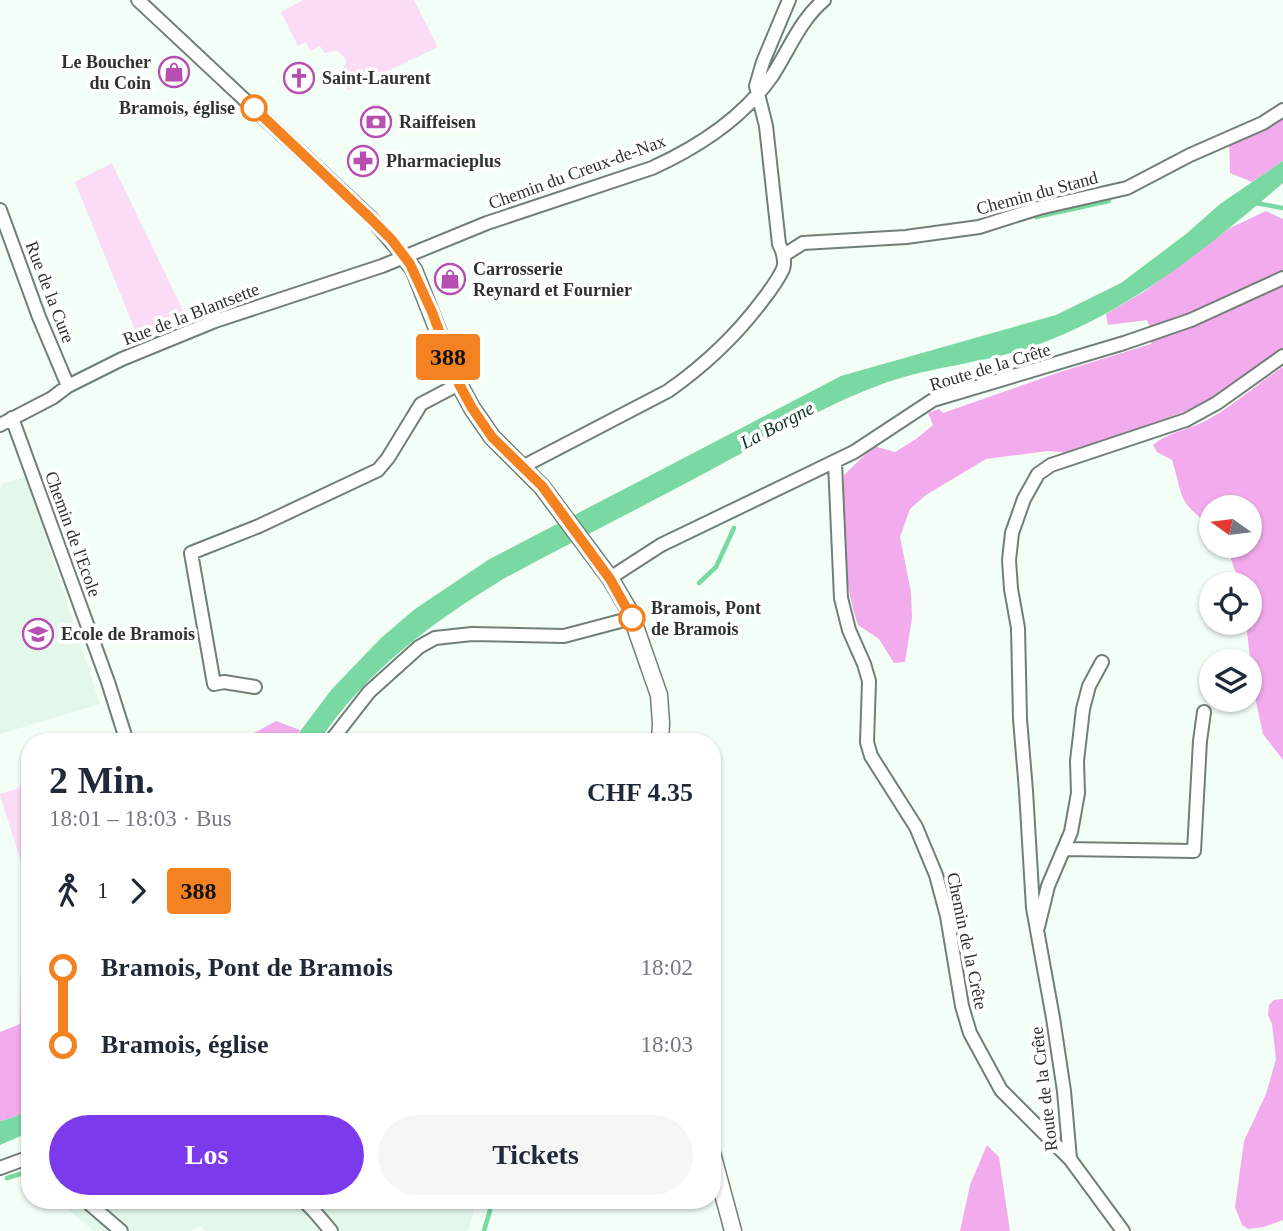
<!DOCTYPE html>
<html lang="de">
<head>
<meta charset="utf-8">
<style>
	:root { --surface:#fff; --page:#f6f6f7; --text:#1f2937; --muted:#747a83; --accent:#7c3aed }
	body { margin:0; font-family:"Times New Roman",serif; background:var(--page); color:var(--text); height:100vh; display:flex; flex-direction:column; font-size:26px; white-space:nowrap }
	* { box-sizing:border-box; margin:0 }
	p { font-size:23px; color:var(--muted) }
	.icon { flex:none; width:38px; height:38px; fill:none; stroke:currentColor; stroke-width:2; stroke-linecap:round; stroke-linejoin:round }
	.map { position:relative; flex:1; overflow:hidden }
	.panel { position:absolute; left:21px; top:733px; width:700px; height:476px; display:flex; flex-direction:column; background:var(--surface); border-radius:28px; box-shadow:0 2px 5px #0004 }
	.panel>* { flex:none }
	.badge { padding:0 14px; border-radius:5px; font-size:24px; line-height:46px }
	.needle { width:46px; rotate:284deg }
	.fabs { position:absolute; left:1199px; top:495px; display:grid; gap:14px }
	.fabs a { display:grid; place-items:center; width:63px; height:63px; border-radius:50%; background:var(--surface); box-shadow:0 2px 5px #0004; font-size:35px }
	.map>.badge { position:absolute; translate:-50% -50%; box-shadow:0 0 0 4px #fff }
	.legs { display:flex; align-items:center; gap:10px; height:77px; padding:0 28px; font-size:23px }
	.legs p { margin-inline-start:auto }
	.head { display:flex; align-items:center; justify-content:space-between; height:119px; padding:0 28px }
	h1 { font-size:38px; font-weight:700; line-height:52px }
	.action { display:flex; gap:14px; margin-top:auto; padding:14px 28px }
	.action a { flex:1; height:80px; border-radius:42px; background:var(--accent); color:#fff; font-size:28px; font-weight:700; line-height:80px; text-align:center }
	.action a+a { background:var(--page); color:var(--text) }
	ul { padding:0 28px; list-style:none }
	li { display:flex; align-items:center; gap:24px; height:77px; font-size:26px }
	li i { display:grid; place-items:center; width:10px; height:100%; margin:0 9px; background:currentColor }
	li i::after { content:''; width:18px; height:18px; margin:-9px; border:5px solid; border-radius:50%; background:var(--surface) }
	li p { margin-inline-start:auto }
	li:first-child i { background:linear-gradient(#0000 50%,currentColor 0) }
	li:last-child i { background:linear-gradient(currentColor 50%,#0000 0) }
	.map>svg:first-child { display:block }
	.built { fill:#e3f8ea }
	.green { fill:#fadcf7 }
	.forest { fill:#f2abec }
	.water { fill:#7ad8a2 }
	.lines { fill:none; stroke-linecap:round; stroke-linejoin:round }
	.stream { stroke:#7ad8a2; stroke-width:4.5 }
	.minor-casing { stroke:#727f77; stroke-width:16 }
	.tertiary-casing { stroke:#727f77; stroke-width:19 }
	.minor { stroke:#fff; stroke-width:12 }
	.tertiary { stroke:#fff; stroke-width:16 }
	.line-1-casing { stroke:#fff; stroke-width:16 }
	.line-1 { stroke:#f58220; stroke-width:10 }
	.stop-1-dot { fill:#fff; stroke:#f58220; stroke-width:3.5 }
	.labels { text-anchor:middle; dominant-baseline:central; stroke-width:7; stroke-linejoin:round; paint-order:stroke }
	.poi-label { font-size:18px; font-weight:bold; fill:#2d332f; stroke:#fff; text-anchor:start }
	.stop-label { font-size:18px; font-weight:bold; fill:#2d332f; stroke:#fff; text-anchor:end }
	.street-label { font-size:18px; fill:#2d332f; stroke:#fff }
	.water-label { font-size:19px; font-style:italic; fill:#0d3621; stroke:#fff }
</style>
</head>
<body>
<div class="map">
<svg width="1283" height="1231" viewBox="0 0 1283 1231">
	<rect width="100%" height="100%" fill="#f3fef7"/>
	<!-- built -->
	<path class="built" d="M26,477L100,704L0,734V488L3,483Z
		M58,1201H476L468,1231H206L200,1226L190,1231H94Z"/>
	<!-- green -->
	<path class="green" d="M303,0H414L438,47L348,90L341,75L346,63L345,58L337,51L324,53L320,46L310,51L306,42L298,46L281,12Z
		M112,163L188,321L139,340L75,182Z
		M26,786L27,788H30V883H28L0,796V794Z"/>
	<!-- forest -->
	<path class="forest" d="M1283,110V161L1252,182L1230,173L1229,138Z
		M1266,211L1283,219V348L1217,396L1181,413L1070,453L1048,451L986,459L926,495L910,509L900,537L911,592L912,618L905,662L894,663L879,639L858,625C841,574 843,529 844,475L874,446L895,452L916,439L933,425L928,413L939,409L943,413L1060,372L1151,344L1152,333L1147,320L1108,325L1106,314L1145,291L1230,228Z
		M1283,367V760L1263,734L1254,693L1246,623H1250V584H1239L1227,546H1250V508H1211V526C1176,500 1184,498 1172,460L1157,452L1153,445C1168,432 1189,430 1207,420C1232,407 1258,383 1283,367Z
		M276,721L300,730L292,742H249L254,733Z
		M30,965V1107L15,1117L0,1121V1032L20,1024L21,974Z
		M1283,999V1220L1264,1227L1248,1229L1242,1225L1235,1207L1244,1141L1266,1094L1276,1059L1272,1024L1268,1015L1269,1005L1274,1000Z
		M987,1145L999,1157L1010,1231H960L970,1185Z"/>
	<!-- water -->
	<path class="water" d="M1283,161V183C1207,248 1127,314 1031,347C981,364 926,367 877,386C818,408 762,443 707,472C640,508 572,542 505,578C434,621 364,672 319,742H292L332,689L381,638L415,609L488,560L841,376L1056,315L1121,283L1186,234L1220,204Z
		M30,1107V1132L0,1145V1121L15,1117Z"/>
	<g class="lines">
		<!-- stream -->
		<path class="stream" d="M1256,203L1283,208
			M1036,217L1109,201
			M699,583L716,567L734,528
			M7,1178L30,1171
			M484,1231L493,1200"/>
		<!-- minor casing -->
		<g class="minor-casing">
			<path id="minor" d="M138,0L370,217L403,256
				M0,210L39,317L68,386
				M784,255L803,243L906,237L979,227L1039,208L1127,188L1190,155L1263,123L1283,110
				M12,418L108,682L127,742
				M0,425L52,398L68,386L122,359L215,321L382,266L487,223L652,168C698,147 743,118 772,76C789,50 800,20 824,0
				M835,463L841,598L849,630L864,664L869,681L867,742L871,756L916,827L936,875L947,916L962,1006L970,1033L1001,1090L1070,1159
				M522,467L668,391C705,365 735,337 762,301C769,292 778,280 783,269C786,260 783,252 779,244L766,126L756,86L763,62L789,0
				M610,578L661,545L854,452L933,400L1124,343L1191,320L1283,278
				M255,687L224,682L214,684L191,553L259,526L378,470L388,458L421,404L459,384
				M330,742L369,692L419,647L435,638L472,634L564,636L632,618
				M1065,849L1194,851L1200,741L1204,712
				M1038,927L1048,886L1071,832L1078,793L1077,761L1083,709L1089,686L1102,662
				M0,1168L30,1157
				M85,1200L121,1231
				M303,1200L314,1211L331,1231
				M1123,1231L1070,1159L1064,1091L1053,1018L1033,908L1026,791L1020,719L1018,628L1011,589L1009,560L1012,533L1024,499L1038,474L1051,465L1186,420L1217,403L1283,356"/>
		</g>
		<!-- tertiary casing -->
		<g class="tertiary-casing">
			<path id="tertiary" d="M403,256L414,270L459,384L472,408L492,437L542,487L610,578L630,612L659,695L661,723L660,742
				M712,1153L733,1231"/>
		</g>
		<!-- minor -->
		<use href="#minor" class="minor"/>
		<!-- tertiary -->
		<use href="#tertiary" class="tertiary"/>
	</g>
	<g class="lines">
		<!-- line-1 casing -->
		<g class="line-1-casing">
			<path id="line-1" d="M254,108L370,218L391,239L410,264L432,312L459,384L472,408L492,437L542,486L610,579L632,618"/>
		</g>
		<!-- line-1 -->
		<use href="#line-1" class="line-1"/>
	</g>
	<!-- icons -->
	<defs>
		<g id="shop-ring" transform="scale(1.575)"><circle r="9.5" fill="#fff" stroke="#b74fb3" stroke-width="1.5"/><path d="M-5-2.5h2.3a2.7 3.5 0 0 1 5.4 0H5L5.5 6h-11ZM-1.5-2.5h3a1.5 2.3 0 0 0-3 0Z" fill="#b74fb3"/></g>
		<g id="church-ring" transform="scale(1.575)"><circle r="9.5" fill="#fff" stroke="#b74fb3" stroke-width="1.5"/><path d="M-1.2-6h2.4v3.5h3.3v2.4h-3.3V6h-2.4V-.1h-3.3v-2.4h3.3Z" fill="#b74fb3"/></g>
		<g id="bank-ring" transform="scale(1.575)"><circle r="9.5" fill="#fff" stroke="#b74fb3" stroke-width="1.5"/><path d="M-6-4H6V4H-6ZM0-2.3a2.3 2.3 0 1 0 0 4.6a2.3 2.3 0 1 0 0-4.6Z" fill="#b74fb3"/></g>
		<g id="pharmacy-ring" transform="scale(1.575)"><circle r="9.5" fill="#fff" stroke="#b74fb3" stroke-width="1.5"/><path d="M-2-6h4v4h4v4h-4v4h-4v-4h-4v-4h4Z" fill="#b74fb3"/></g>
		<g id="school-ring" transform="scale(1.575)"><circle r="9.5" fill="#fff" stroke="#b74fb3" stroke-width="1.5"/><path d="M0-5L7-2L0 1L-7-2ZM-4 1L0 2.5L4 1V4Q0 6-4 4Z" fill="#b74fb3"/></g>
	</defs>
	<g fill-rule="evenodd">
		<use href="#shop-ring" x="174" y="72"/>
		<use href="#church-ring" x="299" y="78"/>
		<use href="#bank-ring" x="376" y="122"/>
		<use href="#pharmacy-ring" x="363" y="161"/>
		<use href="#shop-ring" x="450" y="279"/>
		<use href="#school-ring" x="38" y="634"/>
	</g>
	<!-- markers -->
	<g class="stop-1-dot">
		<circle cx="254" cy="108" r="12"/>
		<circle cx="632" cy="618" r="12"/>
	</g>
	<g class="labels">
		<!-- poi labels -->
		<g class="poi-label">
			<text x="151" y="62" text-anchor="end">Le Boucher<tspan x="151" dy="21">du Coin</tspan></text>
			<text x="322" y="78">Saint-Laurent</text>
			<text x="399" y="122">Raiffeisen</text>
			<text x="386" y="161">Pharmacieplus</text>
			<text x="473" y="269">Carrosserie<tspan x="473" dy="21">Reynard et Fournier</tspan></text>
			<text x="61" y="634">Ecole de Bramois</text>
		</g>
		<!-- stop labels -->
		<g class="stop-label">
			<text x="235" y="108">Bramois, église</text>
			<text x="651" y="608" text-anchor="start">Bramois, Pont<tspan x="651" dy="21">de Bramois</tspan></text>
		</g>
		<!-- street labels -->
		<g class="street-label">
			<text transform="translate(577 172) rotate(-20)">Chemin du Creux-de-Nax</text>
			<text transform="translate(1037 193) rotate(-15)">Chemin du Stand</text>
			<text transform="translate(50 292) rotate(69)">Rue de la Cure</text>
			<text transform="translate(191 314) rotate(-21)">Rue de la Blantsette</text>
			<text transform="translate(990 367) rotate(-17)">Route de la Crête</text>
			<text transform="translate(73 534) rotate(70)">Chemin de l'Ecole</text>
			<text transform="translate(967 941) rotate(78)">Chemin de la Crête</text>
			<text transform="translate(1044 1089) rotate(-97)">Route de la Crête</text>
		</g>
		<!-- water labels -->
		<g class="water-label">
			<text transform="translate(777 425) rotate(-28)">La Borgne</text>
		</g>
	</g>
</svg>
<div class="fabs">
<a><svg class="needle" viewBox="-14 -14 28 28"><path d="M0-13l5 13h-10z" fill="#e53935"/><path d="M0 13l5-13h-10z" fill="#747a83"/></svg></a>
<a><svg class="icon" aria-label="locate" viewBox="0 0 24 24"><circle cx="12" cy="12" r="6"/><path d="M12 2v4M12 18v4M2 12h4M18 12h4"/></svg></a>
<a><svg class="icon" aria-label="layers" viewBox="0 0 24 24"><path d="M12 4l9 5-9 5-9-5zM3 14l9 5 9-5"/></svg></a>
</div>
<b class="badge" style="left:448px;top:357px;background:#f58220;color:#111">388</b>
<section class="panel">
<div class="head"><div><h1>2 Min.</h1><p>18:01 – 18:03 · Bus</p></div><b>CHF 4.35</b></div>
<div class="legs"><svg class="icon" aria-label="walk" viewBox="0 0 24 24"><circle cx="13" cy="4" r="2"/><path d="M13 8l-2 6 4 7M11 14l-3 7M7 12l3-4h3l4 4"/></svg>1<svg class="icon" aria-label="forward" viewBox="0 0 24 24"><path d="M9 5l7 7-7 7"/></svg><b class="badge" style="background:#f58220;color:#111">388</b></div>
<ul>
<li><i style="color:#f58220"></i><b>Bramois, Pont de Bramois</b><p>18:02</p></li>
<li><i style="color:#f58220"></i><b>Bramois, église</b><p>18:03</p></li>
</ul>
<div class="action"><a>Los</a><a>Tickets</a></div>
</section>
</div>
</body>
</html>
